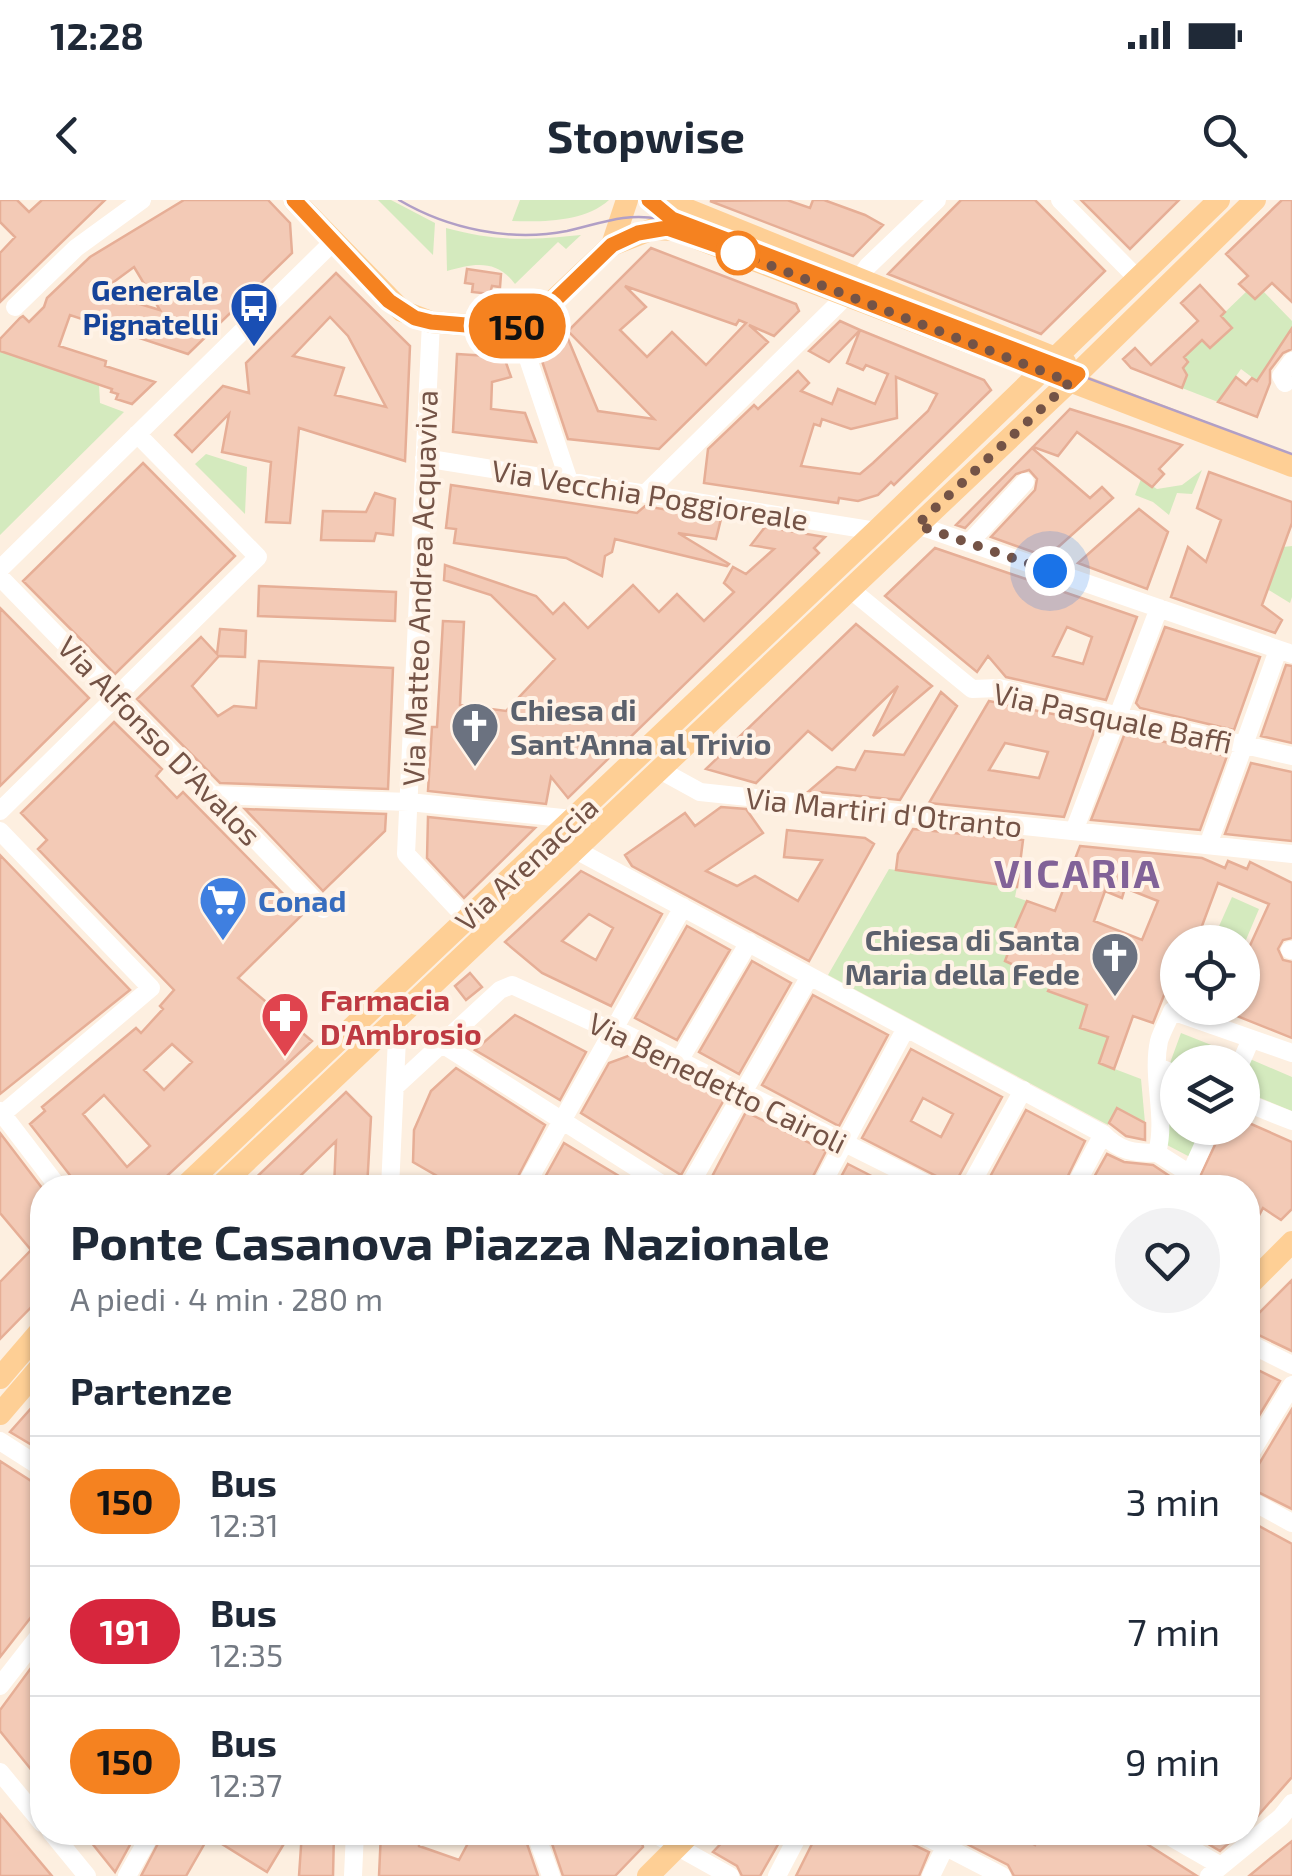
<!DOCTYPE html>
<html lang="it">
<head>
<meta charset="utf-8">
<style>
	:root { --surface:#fff; --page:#f2f2f3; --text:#1f2937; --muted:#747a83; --line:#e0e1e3 }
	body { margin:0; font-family:"Exo 2",sans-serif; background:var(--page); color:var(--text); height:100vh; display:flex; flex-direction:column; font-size:38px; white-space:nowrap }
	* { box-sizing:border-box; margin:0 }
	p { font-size:32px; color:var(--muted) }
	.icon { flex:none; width:55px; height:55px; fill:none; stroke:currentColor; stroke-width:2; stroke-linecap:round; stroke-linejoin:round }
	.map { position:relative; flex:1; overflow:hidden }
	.sheet { position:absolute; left:30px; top:975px; width:1230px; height:670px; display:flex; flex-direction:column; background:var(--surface); border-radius:40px; box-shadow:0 2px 8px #0004 }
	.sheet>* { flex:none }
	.badge { padding:0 20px; border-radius:32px; font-size:35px; line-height:65px }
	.buttons { position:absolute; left:1160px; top:725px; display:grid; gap:20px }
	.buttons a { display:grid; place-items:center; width:100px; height:100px; border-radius:50%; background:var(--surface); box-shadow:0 2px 8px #0004; font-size:50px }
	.you { position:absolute; width:50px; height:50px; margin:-25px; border:8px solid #fff; border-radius:50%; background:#1a73e8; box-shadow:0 0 0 15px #1a73e833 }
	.map>.badge { position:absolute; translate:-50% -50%; box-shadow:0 0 0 5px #fff }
	h2 { padding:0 40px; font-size:38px; line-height:90px }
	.round { display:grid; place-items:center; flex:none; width:105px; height:105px; border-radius:52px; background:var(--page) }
	.head { display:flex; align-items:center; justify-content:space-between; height:170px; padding:0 40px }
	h1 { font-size:48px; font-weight:700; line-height:75px }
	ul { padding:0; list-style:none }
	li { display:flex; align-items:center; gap:30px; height:130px; padding:0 40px; border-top:2px solid var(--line) }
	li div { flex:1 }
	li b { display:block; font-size:38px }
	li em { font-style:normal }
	li .badge { min-width:110px; font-weight:700; text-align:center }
	.status { display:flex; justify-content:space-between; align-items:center; height:70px; padding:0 50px; background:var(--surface); direction:ltr }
	.status svg { height:28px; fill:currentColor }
	header { display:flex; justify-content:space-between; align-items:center; height:130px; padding:0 40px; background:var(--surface); font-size:45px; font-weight:700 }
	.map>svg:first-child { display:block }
	.green { fill:#d4eabe }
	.building { fill:#f3cab6; stroke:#e6ae96; stroke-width:2.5; fill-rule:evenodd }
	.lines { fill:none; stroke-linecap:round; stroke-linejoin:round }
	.minor { stroke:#fff; stroke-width:18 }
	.major { stroke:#fecf95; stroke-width:22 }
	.tram { stroke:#b19fc6; stroke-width:2.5 }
	.line-casing { stroke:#fff; stroke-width:22 }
	.line { stroke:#f58220; stroke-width:15 }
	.walk { stroke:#745346; stroke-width:10; stroke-dasharray:0 18 }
	.stop-dot { fill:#fff; stroke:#f58220; stroke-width:5 }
	.labels { text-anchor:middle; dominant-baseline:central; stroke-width:8; stroke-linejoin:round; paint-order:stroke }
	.transit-label { font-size:30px; font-weight:bold; fill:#164399; stroke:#fff3e7; text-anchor:end }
	.street-label { font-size:30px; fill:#745346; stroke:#fff3e7 }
	.worship-label { font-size:30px; font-weight:bold; fill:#5b616d; stroke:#fff3e7; text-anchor:start }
	.shop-label { font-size:30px; font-weight:bold; fill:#366cbe; stroke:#fff3e7; text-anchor:start }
	.health-label { font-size:30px; font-weight:bold; fill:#be3a42; stroke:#fff3e7; text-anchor:start }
	.district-label { font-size:40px; font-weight:bold; letter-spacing:2.5px; fill:#816298; stroke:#fff3e7 }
</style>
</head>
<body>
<div class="status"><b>12:28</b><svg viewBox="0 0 49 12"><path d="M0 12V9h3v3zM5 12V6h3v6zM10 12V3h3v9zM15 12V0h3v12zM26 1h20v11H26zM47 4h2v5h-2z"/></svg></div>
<header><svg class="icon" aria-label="back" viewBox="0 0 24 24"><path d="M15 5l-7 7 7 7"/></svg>Stopwise<svg class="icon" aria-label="search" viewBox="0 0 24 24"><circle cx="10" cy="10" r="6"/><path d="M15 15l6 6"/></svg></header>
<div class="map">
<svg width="1292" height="1676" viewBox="0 0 1292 1676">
	<rect width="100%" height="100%" fill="#fdefe0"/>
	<!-- green -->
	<path class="green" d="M378,0H391L435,23L433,55Z
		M520,0H609C585,22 543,22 512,21Z
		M446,28C498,42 528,40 581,35L566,49L558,42L515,84C497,59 474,63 447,71Z
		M1247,91H1263L1292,121V128L1257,181L1241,169L1218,202L1182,188L1187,175L1183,168L1187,162L1184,157L1202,141L1210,148L1231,128L1221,116Z
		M0,151L99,185L100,203L124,212L0,335Z
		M206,254L247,267L245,314L195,264Z
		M1202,270L1192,294L1177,293L1169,315L1153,302L1135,295L1141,279L1157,289L1182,285Z
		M1292,346V397L1290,403L1267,389L1283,347Z
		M889,669L1017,687L1015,697L1027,701L1008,744L1034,772L1033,775L1052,782L1049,792L1087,805L1080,827L1108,837L1099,863L1141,879L1145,923L1117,909L1108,925L828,775Z
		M1232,697L1259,709L1243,747L1242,742H1212Z
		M1181,833L1234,854L1231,862H1178L1177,866L1170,863Z
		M1250,859L1292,877V911L1243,891L1242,877Z
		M1168,886L1177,891L1178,928H1202L1190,957L1167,945Z"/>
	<!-- building -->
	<path class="building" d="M0,0H17L29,12L42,0H105L0,102V53L15,37L0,22Z
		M184,0H268L290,23L292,53L188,154L70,115L59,146L106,161L105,166L155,182L132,204L116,199L118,194L111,192L112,189L0,151V139L20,118L23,116L29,122L44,107L47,98L90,57ZM134,67L160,110L100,92Z
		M787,0L810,8L813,0H824L865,15L883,25L853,56L710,1Z
		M961,0H1035L1105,71L1041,134L888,74Z
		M1081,0H1179L1130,49Z
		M1282,0H1292V102L1272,83L1255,99L1239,84L1248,76L1226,54Z
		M651,48L796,104L799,111L774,136L749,125L768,142L659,249L568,239L541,158L566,134L598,211L654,219L568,131ZM625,86L736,125L739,120L746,123L706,165L672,132L647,157L620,130L646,107Z
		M467,69L501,74L500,87L492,86L490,94L472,92L473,84L465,83Z
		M336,73L410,146L405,261L299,228L290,323L266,322L271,262L222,252L229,214L192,252L175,235L223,186L249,193L246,163ZM330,117L348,136L386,207L335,195L344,168L293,156Z
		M1200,85L1225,112L1221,116L1232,128L1210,148L1202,140L1184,157L1188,162L1183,168L1187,175L1182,188L1131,168L1123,159L1135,148L1151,165L1198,121L1181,103Z
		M840,121L860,130L829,162L809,151Z
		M1292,128V149L1283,153L1270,170V183L1257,217L1218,202L1236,177L1246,185L1252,178L1257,181Z
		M860,130L984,180L991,190L894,285L891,282L878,295L858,301L839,298L838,303L704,283L708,249L754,205L758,209L798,171L809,183L801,191L832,204L838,189L875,204L888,174L866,165L863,170L847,163ZM896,177L937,194L928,211L873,263L860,274L801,266L814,224L820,226L822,219L851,229L897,218Z
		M457,154L504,157L511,177L492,182L491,209L525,213L536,242L453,232Z
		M1070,209L1128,227L1182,245L1159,269L1164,274L1152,287L1077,232L1058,256L1033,247Z
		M1032,248L1090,298L1102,287L1113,298L1047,357L991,337L1035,290L1037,279L1029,270L1016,274L965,328L956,325Z
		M143,263L235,356L115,474L23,381Z
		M1209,272L1292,302V323L1262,405L1282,420L1275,433L1171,397L1188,347L1206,362L1221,320L1197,308Z
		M451,285L637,313L645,306L721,319L716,339L678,333L729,364L727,366L615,339L612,352L605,356L602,376L566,358L454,343L456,329L446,328Z
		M375,293L395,299L393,335L376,333L374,341L321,340L323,311L366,312Z
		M1139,309L1168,332L1147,389L1078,363Z
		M765,327L825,337L814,348L819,353L568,598L551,577L546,604L428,591L432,527H437L443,421L464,422L460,505L506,511L555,459L491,395L444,380L445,365L536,396L553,414L564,403L588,428L633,385L659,412L677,394L704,421L734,392L724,383L733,367L746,374L774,349L751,345Z
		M935,348L1137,417L1106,500L1006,477L988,456L977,472L885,396ZM1067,427L1092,437L1083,464L1053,456Z
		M259,386L396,392L395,421L258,416Z
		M0,408L89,498L0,586Z
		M856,424L932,486L873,536L898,486L832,550L808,531L756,583L706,569Z
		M1165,427L1260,457L1234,530L1140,508L1136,503Z
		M220,429L246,431L245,457L219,456L192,486L218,516L234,506L256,508L259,461L393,468L388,589L220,583L137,499L201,437L217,454Z
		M1286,465L1292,466V543L1261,536Z
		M941,492L957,506L900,600L809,591L837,567L855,570L865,551L904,555Z
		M989,501L1097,523L1064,617L929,603ZM1005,543L1048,552L1039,578L989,570Z
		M114,522L162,569L156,576L177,598L183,592L303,714L238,778L312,841L154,988H80L30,924L45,911L42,907L136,828L141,833L163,809L160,806L174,790L38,649L47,640L21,613ZM172,844L192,862L164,890L144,870ZM104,895L150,946L127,967L83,914Z
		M1125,533L1227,556L1200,630L1091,620Z
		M1251,563L1292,572V641L1225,634Z
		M721,607L746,609L763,633L706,671L737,686L755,676L798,701L822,660L784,657L787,630L865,638L874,644L809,761L632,666L625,655L685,613L695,626Z
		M245,609L386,614L385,631L323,691Z
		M428,617L535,628L464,698L427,658Z
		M913,629L1023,640L1017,687L896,670L898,654Z
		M1080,646L1202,658L1225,668L1228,661L1247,669L1250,662L1292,683V738L1283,740L1278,749L1283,760L1292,762V838L1217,808H1242V763L1269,704L1218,683L1196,742H1178V794L1166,790L1153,823L1133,816L1114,869L1099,863L1108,837L1080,828L1087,805L1048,791L1052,782L1005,761L1011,745L1008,744L1027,701L1055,711ZM1125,688L1158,701L1142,740L1094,721L1105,691L1122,698Z
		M0,655L130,790L0,894Z
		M581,671L662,714L611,806L542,773L505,742ZM589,714L613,728L596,760L562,741Z
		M687,726L730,750L677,840L635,818Z
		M752,761L791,783L739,874L699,852Z
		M470,773L482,787L466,800L455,786Z
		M813,795L888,835L839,926L762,885Z
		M515,815L586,852L560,900L475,850Z
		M911,849L1002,897L954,985L862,938ZM923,898L953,914L941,937L911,921Z
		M636,853L725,898L681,975L581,913L609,863Z
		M456,868L545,925L512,988H458L413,962L414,930L431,891Z
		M346,892L371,917L367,988H334L336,941L296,980L309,988H245Z
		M1117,908L1145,923V940L1126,936L1109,923Z
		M1026,910L1085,941L1062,988H984Z
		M746,912L826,951L807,988H706Z
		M1242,920L1292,942V1009L1281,1020L1263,1008L1248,1036V988H1140L1127,981L1124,988H1088L1107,954L1124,962L1153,965L1183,985L1195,987L1223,928H1242Z
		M0,933L42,988V1096L0,1139V1082L31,1050L0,1013Z
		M564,943L639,988H539Z
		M848,964L895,988H835Z
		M1292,1080V1151L1248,1130V1124Z
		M1248,1165L1280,1181L1248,1234Z
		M42,1196V1251L10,1232Z
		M1292,1209V1309L1248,1287V1269L1259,1264Z
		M0,1261L42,1288V1403L0,1457Z
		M1248,1320L1292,1344V1577L1248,1627Z
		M42,1453V1509L34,1521L42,1532V1583L0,1531V1510Z
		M0,1614L52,1676H0Z
		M83,1632H137L115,1672Z
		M164,1632H291L267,1672L209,1636L186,1676H141Z
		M302,1632H334L333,1676H299Z
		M381,1632H419V1646L459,1660L474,1632H523L538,1676H379Z
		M548,1632H630L641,1639L643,1647L615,1676H563Z
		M732,1632H785L760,1676H742L737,1666L713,1652Z
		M818,1632H901L910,1643L929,1652L919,1676H796Z
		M960,1632H1012L1035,1645L1041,1632H1128L1197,1676H1014L1008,1665L957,1639Z
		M1188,1632H1241L1220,1651Z
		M1292,1641V1676H1249L1272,1657Z"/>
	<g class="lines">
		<!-- minor -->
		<path class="minor" d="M1060,0L1137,78
			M15,107L76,48L142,0
			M431,122L406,654L467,719
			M517,126L569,281
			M1285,183L1281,176L1292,161
			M424,258L876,331
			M646,293L846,96L868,66L937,0
			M917,325L1292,454
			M969,343L1025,282
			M0,369L333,42
			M0,377L323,709
			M850,389L972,489L999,488L1292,556
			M660,570L700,592L1292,654
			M215,595L409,602L572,619
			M0,611L258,357L137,234
			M0,631L151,788L0,916
			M1074,631L1159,408
			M1208,645L1278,450
			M576,650L1103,934C1119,951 1133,953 1157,953
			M1290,750H1292
			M442,844L668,988
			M679,861L749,742
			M1241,862L1251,839
			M1157,867L1178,875
			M395,887L500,790L512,785L599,825L614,828L935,988
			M1242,901L1292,921
			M0,911L59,988
			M1211,928L1190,974L1157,953C1167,916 1151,878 1159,841C1162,831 1168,821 1172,811L1292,853
			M390,988L398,817
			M524,988L683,707
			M688,988L810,776
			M820,988L906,828
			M969,988L1023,890
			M1074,988L1103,934
			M1248,1143L1292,1165
			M0,1241L42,1268
			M1248,1257L1292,1185
			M1248,1299L1292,1323
			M0,1486L42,1432
			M0,1572L42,1623
			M51,1632L87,1676
			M535,1632L551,1676
			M651,1632L730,1676
			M917,1632L1002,1676
			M1162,1632L1221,1666
			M127,1676L152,1632
			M353,1676L355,1632
			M777,1676L800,1632
			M931,1676L945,1647
			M1209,1676L1281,1617L1292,1603"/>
		<!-- major -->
		<path class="major" d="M294,0L402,111L431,122L501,128L517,126L535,118L612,45L627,0
			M664,0L1065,162
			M612,45L653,29L675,30L1292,266
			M183,988L876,331L1219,0
			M218,988L1069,182L1255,0
			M1248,1086L1292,1042
			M0,1178L42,1129
			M0,1214L42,1165
			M648,1676L692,1632"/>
		<!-- tram -->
		<path class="tram" d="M399,0C448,29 510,42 567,31C599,24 626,12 659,19L1292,254"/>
	</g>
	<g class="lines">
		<!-- line casing -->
		<g class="line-casing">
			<path id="line" d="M294,0L389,101L415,118L431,122L501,128L517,126L549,106L612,45L638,33L667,28L742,54L1070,182L1078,174L672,19L649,0"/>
		</g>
		<!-- line -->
		<use href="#line" class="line"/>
		<!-- walk -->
		<path class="walk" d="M738,53L1070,182L917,325L1050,371"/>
	</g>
	<!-- icons -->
	<defs>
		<g id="bus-pin" transform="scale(2.5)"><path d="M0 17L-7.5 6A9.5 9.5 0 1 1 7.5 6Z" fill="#1a4fb4" stroke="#fff3e7"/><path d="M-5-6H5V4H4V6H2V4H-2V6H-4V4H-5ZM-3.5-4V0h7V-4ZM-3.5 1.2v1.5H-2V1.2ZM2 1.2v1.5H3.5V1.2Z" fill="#fff"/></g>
		<g id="church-pin" transform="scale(2.5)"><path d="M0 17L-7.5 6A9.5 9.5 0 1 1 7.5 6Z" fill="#6b7280" stroke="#fff3e7"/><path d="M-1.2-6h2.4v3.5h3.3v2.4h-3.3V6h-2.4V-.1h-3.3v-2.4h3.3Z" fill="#fff"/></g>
		<g id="supermarket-pin" transform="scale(2.5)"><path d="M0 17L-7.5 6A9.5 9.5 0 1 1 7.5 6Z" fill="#3f7fe0" stroke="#fff3e7"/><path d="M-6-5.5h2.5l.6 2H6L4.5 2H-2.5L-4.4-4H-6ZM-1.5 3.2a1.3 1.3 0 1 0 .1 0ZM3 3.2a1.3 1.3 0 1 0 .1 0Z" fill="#fff"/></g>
		<g id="pharmacy-pin" transform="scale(2.5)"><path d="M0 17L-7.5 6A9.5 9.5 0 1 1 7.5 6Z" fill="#e0444e" stroke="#fff3e7"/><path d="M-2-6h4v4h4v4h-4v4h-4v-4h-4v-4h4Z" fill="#fff"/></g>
	</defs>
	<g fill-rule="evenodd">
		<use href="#bus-pin" x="254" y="106"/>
		<use href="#church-pin" x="475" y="526"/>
		<use href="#supermarket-pin" x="223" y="700"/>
		<use href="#church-pin" x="1115" y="756"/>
		<use href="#pharmacy-pin" x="285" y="816"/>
	</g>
	<!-- markers -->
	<circle class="stop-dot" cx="738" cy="53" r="20"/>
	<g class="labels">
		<!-- transit labels -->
		<g class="transit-label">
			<text x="219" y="89">Generale<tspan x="219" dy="34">Pignatelli</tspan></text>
		</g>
		<!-- street labels -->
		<g class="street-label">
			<text transform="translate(650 294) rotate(9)">Via Vecchia Poggioreale</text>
			<text transform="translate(419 388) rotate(-88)">Via Matteo Andrea Acquaviva</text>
			<text transform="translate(1113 517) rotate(12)">Via Pasquale Baffi</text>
			<text transform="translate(160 540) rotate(46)">Via Alfonso D'Avalos</text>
			<text transform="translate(884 611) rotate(6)">Via Martiri d'Otranto</text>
			<text transform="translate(526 663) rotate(-43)">Via Arenaccia</text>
			<text transform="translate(718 882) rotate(26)">Via Benedetto Cairoli</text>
		</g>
		<!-- worship labels -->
		<g class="worship-label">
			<text x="510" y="509">Chiesa di<tspan x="510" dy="34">Sant'Anna al Trivio</tspan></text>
			<text x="1080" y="739" text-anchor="end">Chiesa di Santa<tspan x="1080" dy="34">Maria della Fede</tspan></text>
		</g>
		<!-- shop labels -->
		<g class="shop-label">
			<text x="258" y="700">Conad</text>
		</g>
		<!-- health labels -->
		<g class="health-label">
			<text x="320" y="799">Farmacia<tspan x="320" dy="34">D'Ambrosio</tspan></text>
		</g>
		<!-- district labels -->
		<g class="district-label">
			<text x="1078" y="672">VICARIA</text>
		</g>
	</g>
</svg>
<div class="buttons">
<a><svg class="icon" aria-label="locate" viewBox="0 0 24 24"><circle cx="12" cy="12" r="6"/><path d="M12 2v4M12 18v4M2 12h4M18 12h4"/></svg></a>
<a><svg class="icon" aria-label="layers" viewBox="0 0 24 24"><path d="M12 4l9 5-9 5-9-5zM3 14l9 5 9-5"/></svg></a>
</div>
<div class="you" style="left:1050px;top:371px"></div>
<b class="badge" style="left:517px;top:126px;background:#f58220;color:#111">150</b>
<section class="sheet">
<div class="head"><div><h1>Ponte Casanova Piazza Nazionale</h1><p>A piedi · 4 min · 280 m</p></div><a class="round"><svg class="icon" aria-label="heart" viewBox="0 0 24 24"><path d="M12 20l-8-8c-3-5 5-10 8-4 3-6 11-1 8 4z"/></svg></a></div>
<h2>Partenze</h2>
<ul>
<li><span class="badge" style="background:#f58220;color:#111">150</span><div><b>Bus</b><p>12:31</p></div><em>3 min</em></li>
<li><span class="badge" style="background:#d7263d;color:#fff">191</span><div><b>Bus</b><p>12:35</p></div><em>7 min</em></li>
<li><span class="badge" style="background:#f58220;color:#111">150</span><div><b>Bus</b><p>12:37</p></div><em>9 min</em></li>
</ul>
</section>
</div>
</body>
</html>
